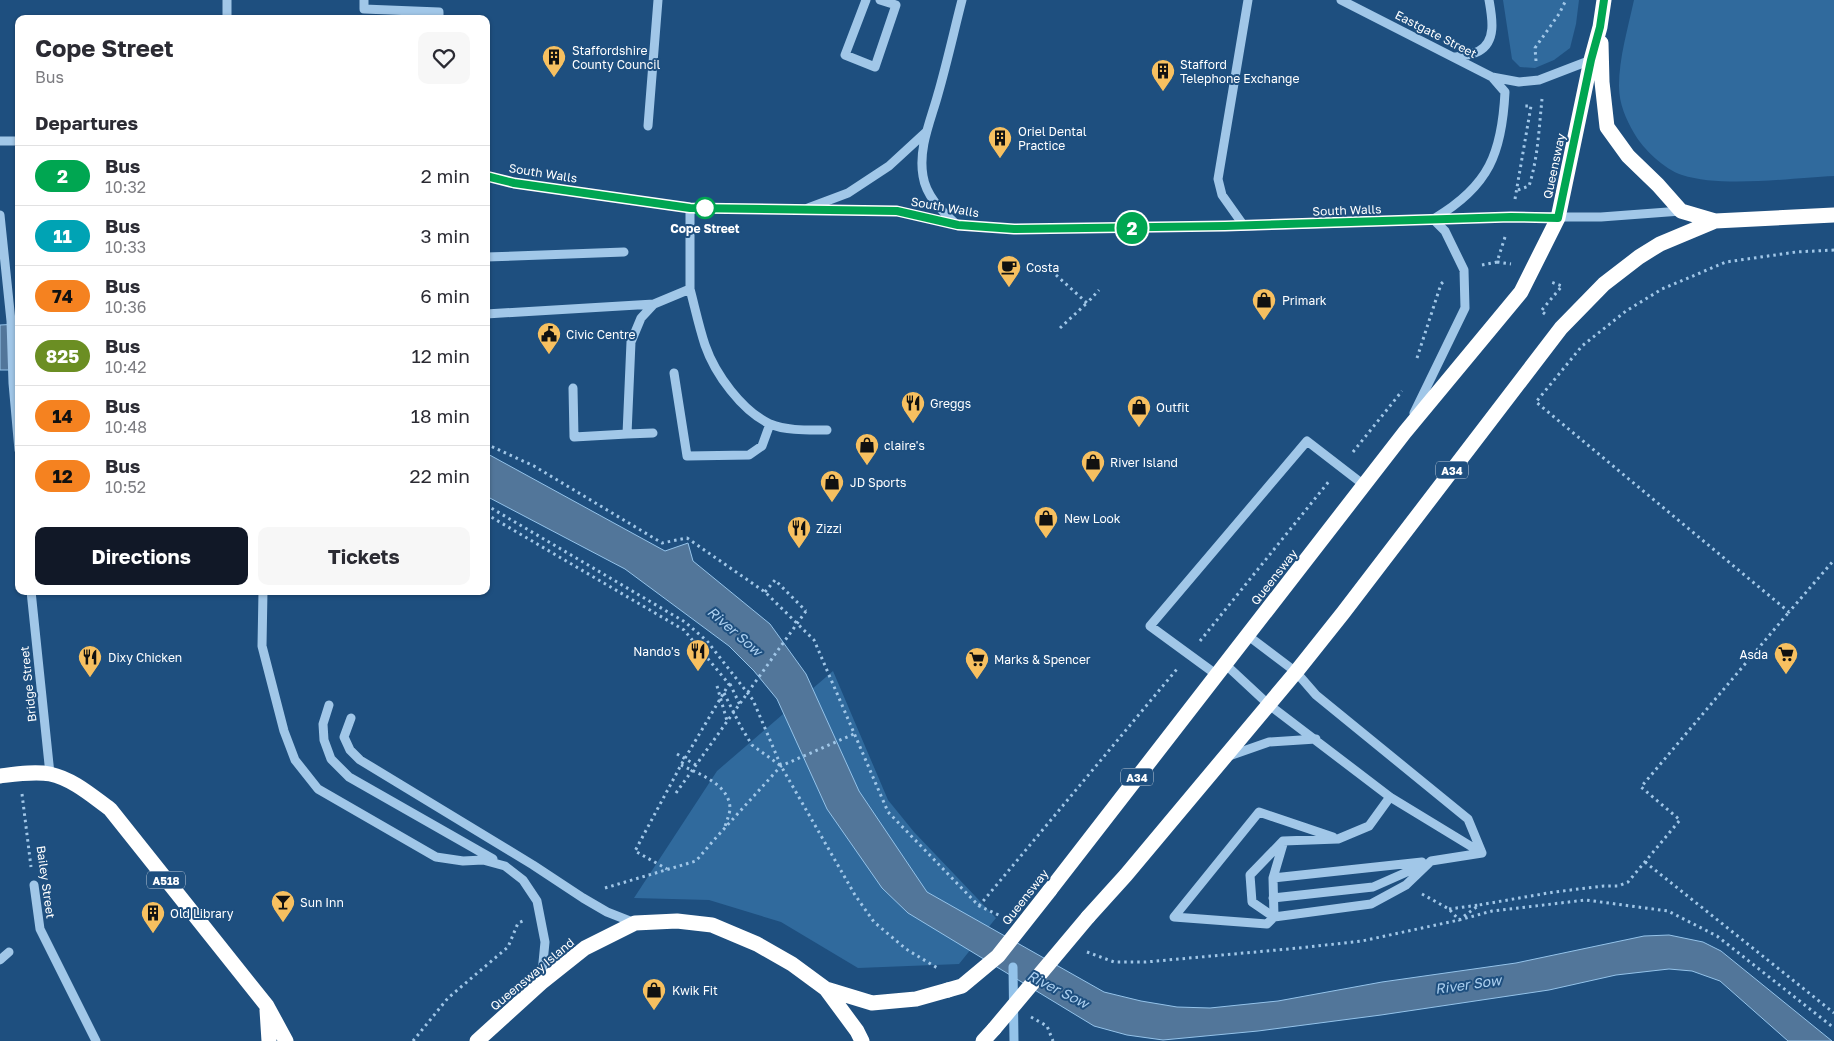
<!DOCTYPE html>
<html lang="en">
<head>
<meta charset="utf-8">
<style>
	:root { --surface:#fff; --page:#f7f7f7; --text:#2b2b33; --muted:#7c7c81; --line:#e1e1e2; --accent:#111827 }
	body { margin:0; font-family:"Golos Text",sans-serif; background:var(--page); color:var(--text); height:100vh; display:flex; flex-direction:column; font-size:19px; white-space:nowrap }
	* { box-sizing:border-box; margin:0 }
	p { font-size:16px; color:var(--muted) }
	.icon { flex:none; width:28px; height:28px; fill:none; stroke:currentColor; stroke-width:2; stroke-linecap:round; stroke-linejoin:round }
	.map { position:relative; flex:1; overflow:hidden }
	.sheet { position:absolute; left:15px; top:15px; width:475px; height:580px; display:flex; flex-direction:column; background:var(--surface); border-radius:10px; box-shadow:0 1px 4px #0004 }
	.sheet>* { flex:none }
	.badge { padding:0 10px; border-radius:16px; font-size:18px; line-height:32px }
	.map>.badge { position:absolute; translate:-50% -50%; box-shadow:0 0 0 2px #fff }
	h2 { padding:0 20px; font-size:19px; line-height:45px }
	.round { display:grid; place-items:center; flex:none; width:52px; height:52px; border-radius:10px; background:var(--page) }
	.head { display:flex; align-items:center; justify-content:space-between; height:85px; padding:0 20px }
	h1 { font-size:24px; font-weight:700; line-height:38px }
	.action { display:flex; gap:10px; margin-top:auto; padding:10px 20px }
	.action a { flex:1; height:58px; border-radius:10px; background:var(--accent); color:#fff; font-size:20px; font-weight:700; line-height:58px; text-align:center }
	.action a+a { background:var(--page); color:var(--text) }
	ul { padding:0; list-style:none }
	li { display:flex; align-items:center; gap:15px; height:60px; padding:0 20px; border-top:1px solid var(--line) }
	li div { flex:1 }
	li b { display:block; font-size:19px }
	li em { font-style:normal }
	li .badge { min-width:55px; font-weight:700; text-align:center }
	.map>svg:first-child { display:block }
	.green { fill:#306a9d }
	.water { fill:#52769a; stroke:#94c3ea }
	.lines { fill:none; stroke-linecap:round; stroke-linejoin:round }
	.stream { stroke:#94c3ea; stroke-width:9 }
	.path { stroke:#a1c7e8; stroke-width:3; stroke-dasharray:2.5 4; stroke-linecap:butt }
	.minor { stroke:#a1c7e8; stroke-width:9 }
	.highway { stroke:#fff; stroke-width:15 }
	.path-bridge { stroke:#a1c7e8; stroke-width:3; stroke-dasharray:2.5 4; stroke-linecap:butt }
	.highway-bridge { stroke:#fff; stroke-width:15 }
	.line-casing { stroke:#fff; stroke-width:11 }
	.line { stroke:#00a651; stroke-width:8 }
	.stop-dot { fill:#fff; stroke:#00a651; stroke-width:2.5 }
	.labels { text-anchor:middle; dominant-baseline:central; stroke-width:4; stroke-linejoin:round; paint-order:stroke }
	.shield { fill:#1e4f7f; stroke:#bccad9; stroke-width:1 }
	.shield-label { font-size:11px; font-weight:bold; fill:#fff }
	.street-label { font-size:12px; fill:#fff; stroke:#1e4f7f }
	.poi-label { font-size:12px; fill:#fff; stroke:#1e4f7f; text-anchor:start }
	.stop-label { font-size:12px; font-weight:bold; fill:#fff; stroke:#1e4f7f }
	.water-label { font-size:14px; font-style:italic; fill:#acd0f0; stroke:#1e4f7f }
</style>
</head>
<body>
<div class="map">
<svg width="1834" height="1041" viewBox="0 0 1834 1041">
	<rect width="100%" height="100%" fill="#1e4f7f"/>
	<!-- green -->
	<path class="green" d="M1503,0H1579L1576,24L1570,48L1554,60L1535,68L1520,67L1512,59Z
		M1634,0H1834V176C1791,178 1722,188 1682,175C1664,169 1643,149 1634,133C1626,119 1619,104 1619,86C1619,58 1628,28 1634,0Z
		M833,671L888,800L914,832L996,918L959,964L858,968L781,922L709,900L634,898L717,771Z"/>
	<!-- water -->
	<path class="water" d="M19,324V370H0V325Z
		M486,453L665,551L688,543L693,561L770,624L806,674L859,791L927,892L1104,992L1141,1001L1177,1007L1210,1008L1278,1001L1382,982L1516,963L1644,936L1669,935L1703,942L1721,951L1832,1041H1788L1720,981L1692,971L1669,969L1616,975L1549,990L1381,1015L1258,1031L1163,1040L1127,1035L1094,1026L908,913L882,888L827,809L777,699L754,671L729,646L625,569L486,496Z"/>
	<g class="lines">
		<!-- stream -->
		<path class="stream" d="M1013,967L1014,1041"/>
		<!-- path -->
		<path class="path" d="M1536,61L1535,48L1559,14L1566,0
			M1518,190L1529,186C1538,158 1539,128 1542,99
			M1515,199L1531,106H1522
			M1834,250L1796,252L1726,262L1662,289L1626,311L1582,346L1536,402L1789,612L1834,560
			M1497,262L1511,264
			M1482,265L1497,262L1505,237
			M1056,275L1087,303L1099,290
			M1545,314L1541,311L1562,286L1551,282
			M1060,328L1087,303
			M1417,358L1441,284L1445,280
			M486,444L534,466L662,543L687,538L765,592L814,640L888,812L979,906L1001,916
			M1353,452L1402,391
			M486,505L685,622L707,641L753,700L781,766L855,895L874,922L906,949L939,969
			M486,514L684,630L729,684L681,765L635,851L667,869
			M765,592L775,580L806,611
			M1200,641L1330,480
			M730,684L740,705
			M724,693L741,727L752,745L781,766
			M681,765C699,774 729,784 730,808C730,814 726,822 725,827
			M22,794L31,867
			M1645,862L1834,1013
			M605,888L696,861L713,841L781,766L854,734
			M1422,894L1449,909L1459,920L1479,905L1554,892L1604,886H1618L1628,882L1680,820L1641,787L1789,612
			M979,906L1177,669
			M1449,909L1479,905
			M1087,952L1114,962H1146L1299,948L1362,941L1459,920L1492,911L1586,900L1668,911L1717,936L1834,1028
			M1031,1017L1047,1026L1053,1041
			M413,1041L448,998L508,947L518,923L523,921"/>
		<!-- minor -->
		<path class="minor" d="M227,0V19
			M364,0V9L439,12V19
			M866,0L845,55L875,67L896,5L880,0
			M1341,0L1492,77L1519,82L1539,80L1591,60
			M1455,57C1463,56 1472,55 1479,51C1497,41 1492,17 1489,0
			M648,126L658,0
			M0,141H19
			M486,176L515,183L690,208L897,211L958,225L1014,229L1244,226L1511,217H1601L1681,211
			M808,208L848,193L889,166L926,132
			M0,215L11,321L13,383L19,450
			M1435,218C1489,186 1502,153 1505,92L1492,77
			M955,223C941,210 926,196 923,176C918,148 931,120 938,94C947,63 954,31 962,0
			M1244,226L1222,195L1218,179L1248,0
			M486,257L624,252
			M690,289C695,308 699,327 705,345C715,374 742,411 770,424C787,431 808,430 827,430
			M486,314L654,304L690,289V208
			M674,373L687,456L749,455L762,446L770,424
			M573,388L574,437L627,434L631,342L641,318L654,304
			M1414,413L1465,308L1464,270L1445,231L1433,219
			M627,434L653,433
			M31,591L50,774
			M263,591L262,646L284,731L295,760L318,789L436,857L463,861L483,860L505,866L523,880L537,901L545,942L541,983
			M1247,635L1296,672L1316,695L1468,819L1482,853
			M1225,664L1268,704L1390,797L1482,853
			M1217,675L1150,626L1307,441L1364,485
			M329,705L323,724L324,740L331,759L349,777L493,859
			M351,718L344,737L350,750L360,760L533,865L583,898L607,912L635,923
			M1229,756L1269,742L1316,739
			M1390,797L1369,826L1338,839L1283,841L1250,875L1252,902L1274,917L1371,904L1406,885L1431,861L1482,853
			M1283,844L1273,878L1274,917L1267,924L1174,917L1259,812L1333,837
			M1273,878L1422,862
			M34,885L40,929L96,1041
			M1273,898L1373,887L1425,864
			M0,960L9,952"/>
		<!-- highway -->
		<path class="highway" d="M1601,43L1602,82L1607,127L1628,156L1658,185L1681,211L1715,221L1834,215
			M0,776C16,774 35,771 50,774C73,779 92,796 110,809L267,1006L286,1041
			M1050,890L1405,432L1521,292L1558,218L1591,60L1600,27L1604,0
			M1088,917L1126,875L1296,672L1343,613L1561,328L1604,284L1639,257L1660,244L1715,221
			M826,989L872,1003L916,999L948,990
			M267,1010L269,1041
			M477,1041L541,983L585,948L635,923L677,921L712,925L757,944L792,964L826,989L857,1031L862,1041
			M983,1041L994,1029"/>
		<!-- path-bridge -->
		<path class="path-bridge" d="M717,686L727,721
			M677,754L696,765
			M676,793L806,611"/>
		<!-- highway-bridge -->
		<path class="highway-bridge" d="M948,990L962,986L998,956L1050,890
			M994,1029L1088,917"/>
	</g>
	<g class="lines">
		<!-- line casing -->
		<g class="line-casing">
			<path id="line" d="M486,176L514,183L690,208L897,211L958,225L1014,229L1225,226L1511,217L1558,218L1591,60L1600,27L1604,0"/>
		</g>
		<!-- line -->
		<use href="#line" class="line"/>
	</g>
	<!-- icons -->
	<defs>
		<g id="building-pin" transform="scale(1.25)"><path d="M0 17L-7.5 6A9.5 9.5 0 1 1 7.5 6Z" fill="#f7c060" stroke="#1e4f7f"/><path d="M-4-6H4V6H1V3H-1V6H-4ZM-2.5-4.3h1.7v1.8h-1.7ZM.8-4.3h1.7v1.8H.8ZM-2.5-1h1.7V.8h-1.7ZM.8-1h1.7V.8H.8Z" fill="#111"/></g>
		<g id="cafe-pin" transform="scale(1.25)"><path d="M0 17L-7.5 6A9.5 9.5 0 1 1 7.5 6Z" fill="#f7c060" stroke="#1e4f7f"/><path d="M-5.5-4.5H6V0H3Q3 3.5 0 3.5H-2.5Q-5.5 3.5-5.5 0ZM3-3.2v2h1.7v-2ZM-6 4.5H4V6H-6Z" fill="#111"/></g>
		<g id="shop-pin" transform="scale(1.25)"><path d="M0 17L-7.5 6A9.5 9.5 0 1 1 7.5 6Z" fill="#f7c060" stroke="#1e4f7f"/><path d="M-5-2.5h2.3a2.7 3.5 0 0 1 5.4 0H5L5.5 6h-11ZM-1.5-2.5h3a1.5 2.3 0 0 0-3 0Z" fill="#111"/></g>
		<g id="civic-pin" transform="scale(1.25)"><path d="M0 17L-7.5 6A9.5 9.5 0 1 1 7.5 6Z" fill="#f7c060" stroke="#1e4f7f"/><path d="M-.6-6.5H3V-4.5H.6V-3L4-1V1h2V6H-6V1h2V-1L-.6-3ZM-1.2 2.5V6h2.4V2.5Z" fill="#111"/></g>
		<g id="restaurant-pin" transform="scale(1.25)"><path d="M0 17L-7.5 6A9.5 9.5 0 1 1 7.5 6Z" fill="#f7c060" stroke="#1e4f7f"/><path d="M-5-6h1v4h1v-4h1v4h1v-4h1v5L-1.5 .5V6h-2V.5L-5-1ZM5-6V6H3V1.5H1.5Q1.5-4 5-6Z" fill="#111"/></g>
		<g id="supermarket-pin" transform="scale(1.25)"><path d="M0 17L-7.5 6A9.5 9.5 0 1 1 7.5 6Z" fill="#f7c060" stroke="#1e4f7f"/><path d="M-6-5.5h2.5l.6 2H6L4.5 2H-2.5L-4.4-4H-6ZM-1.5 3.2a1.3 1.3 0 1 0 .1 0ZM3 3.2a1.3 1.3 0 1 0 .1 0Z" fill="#111"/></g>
		<g id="bar-pin" transform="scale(1.25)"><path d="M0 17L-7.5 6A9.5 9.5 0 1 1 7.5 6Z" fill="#f7c060" stroke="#1e4f7f"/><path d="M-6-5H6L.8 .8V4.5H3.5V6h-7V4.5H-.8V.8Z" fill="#111"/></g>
	</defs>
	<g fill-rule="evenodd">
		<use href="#building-pin" x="554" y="57"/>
		<use href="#building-pin" x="1163" y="71"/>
		<use href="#building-pin" x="1000" y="138"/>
		<use href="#cafe-pin" x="1009" y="267"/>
		<use href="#shop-pin" x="1264" y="300"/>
		<use href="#civic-pin" x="549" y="334"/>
		<use href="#restaurant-pin" x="913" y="403"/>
		<use href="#shop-pin" x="1139" y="407"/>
		<use href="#shop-pin" x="867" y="445"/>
		<use href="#shop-pin" x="1093" y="462"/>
		<use href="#shop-pin" x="832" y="482"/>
		<use href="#shop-pin" x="1046" y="518"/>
		<use href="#restaurant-pin" x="799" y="528"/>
		<use href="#restaurant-pin" x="698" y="651"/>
		<use href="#supermarket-pin" x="1786" y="654"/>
		<use href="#restaurant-pin" x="90" y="657"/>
		<use href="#supermarket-pin" x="977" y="659"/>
		<use href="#bar-pin" x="283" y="902"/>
		<use href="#building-pin" x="153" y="913"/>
		<use href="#shop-pin" x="654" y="990"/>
	</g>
	<!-- markers -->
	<circle class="stop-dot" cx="705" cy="208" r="10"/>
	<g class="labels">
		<!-- shield labels -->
		<g class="shield">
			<rect x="1436" y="461.5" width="32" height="17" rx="4"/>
			<rect x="1121" y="768.5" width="32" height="17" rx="4"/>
			<rect x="147" y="871.5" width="38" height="17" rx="4"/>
		</g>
		<g class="shield-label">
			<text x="1452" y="470">A34</text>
			<text x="1137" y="777">A34</text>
			<text x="166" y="880">A518</text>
		</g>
		<!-- street labels -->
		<g class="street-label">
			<text transform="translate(1436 34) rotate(27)">Eastgate Street</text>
			<text transform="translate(1554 166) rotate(-78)">Queensway</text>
			<text transform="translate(543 173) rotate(9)">South Walls</text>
			<text transform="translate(945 207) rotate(10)">South Walls</text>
			<text transform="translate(1347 210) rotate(-2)">South Walls</text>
			<text transform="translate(1274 577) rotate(-52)">Queensway</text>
			<text transform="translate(28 684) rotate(-96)">Bridge Street</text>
			<text transform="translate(46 882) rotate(82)">Bailey Street</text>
			<text transform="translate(1025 897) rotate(-52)">Queensway</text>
			<text transform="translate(532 974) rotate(-40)">Queensway Island</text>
		</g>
		<!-- poi labels -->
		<g class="poi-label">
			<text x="572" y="50">Staffordshire<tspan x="572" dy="14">County Council</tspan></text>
			<text x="1180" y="64">Stafford<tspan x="1180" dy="14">Telephone Exchange</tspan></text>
			<text x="1018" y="131">Oriel Dental<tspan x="1018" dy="14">Practice</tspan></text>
			<text x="1026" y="267">Costa</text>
			<text x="1282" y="300">Primark</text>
			<text x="566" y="334">Civic Centre</text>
			<text x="930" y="403">Greggs</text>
			<text x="1156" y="407">Outfit</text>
			<text x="884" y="445">claire's</text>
			<text x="1110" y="462">River Island</text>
			<text x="850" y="482">JD Sports</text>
			<text x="1064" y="518">New Look</text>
			<text x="816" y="528">Zizzi</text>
			<text x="680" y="651" text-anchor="end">Nando's</text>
			<text x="1768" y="654" text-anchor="end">Asda</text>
			<text x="108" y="657">Dixy Chicken</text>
			<text x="994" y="659">Marks &amp; Spencer</text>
			<text x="300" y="902">Sun Inn</text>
			<text x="170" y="913">Old Library</text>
			<text x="672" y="990">Kwik Fit</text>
		</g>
		<!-- stop labels -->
		<g class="stop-label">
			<text x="705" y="228">Cope Street</text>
		</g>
		<!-- water labels -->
		<g class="water-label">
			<text transform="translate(735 631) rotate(41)">River Sow</text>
			<text transform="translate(1468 984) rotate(-8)">River Sow</text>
			<text transform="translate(1058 989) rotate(27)">River Sow</text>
		</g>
	</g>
</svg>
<b class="badge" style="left:1132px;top:228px;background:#00a651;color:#fff">2</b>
<section class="sheet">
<div class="head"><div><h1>Cope Street</h1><p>Bus</p></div><a class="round"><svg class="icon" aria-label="heart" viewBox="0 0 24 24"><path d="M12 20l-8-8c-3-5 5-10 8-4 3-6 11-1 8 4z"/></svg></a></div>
<h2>Departures</h2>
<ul>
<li><span class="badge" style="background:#00a651;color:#fff">2</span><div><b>Bus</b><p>10:32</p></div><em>2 min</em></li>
<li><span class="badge" style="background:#00a3b4;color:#fff">11</span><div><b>Bus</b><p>10:33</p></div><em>3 min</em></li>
<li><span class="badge" style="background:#f58220;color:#111">74</span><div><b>Bus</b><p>10:36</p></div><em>6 min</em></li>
<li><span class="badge" style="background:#6b8e23;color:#fff">825</span><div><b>Bus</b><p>10:42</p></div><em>12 min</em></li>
<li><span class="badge" style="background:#f58220;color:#111">14</span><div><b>Bus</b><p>10:48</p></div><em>18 min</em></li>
<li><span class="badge" style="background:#f58220;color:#111">12</span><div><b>Bus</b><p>10:52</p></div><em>22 min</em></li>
</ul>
<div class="action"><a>Directions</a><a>Tickets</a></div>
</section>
</div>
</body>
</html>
